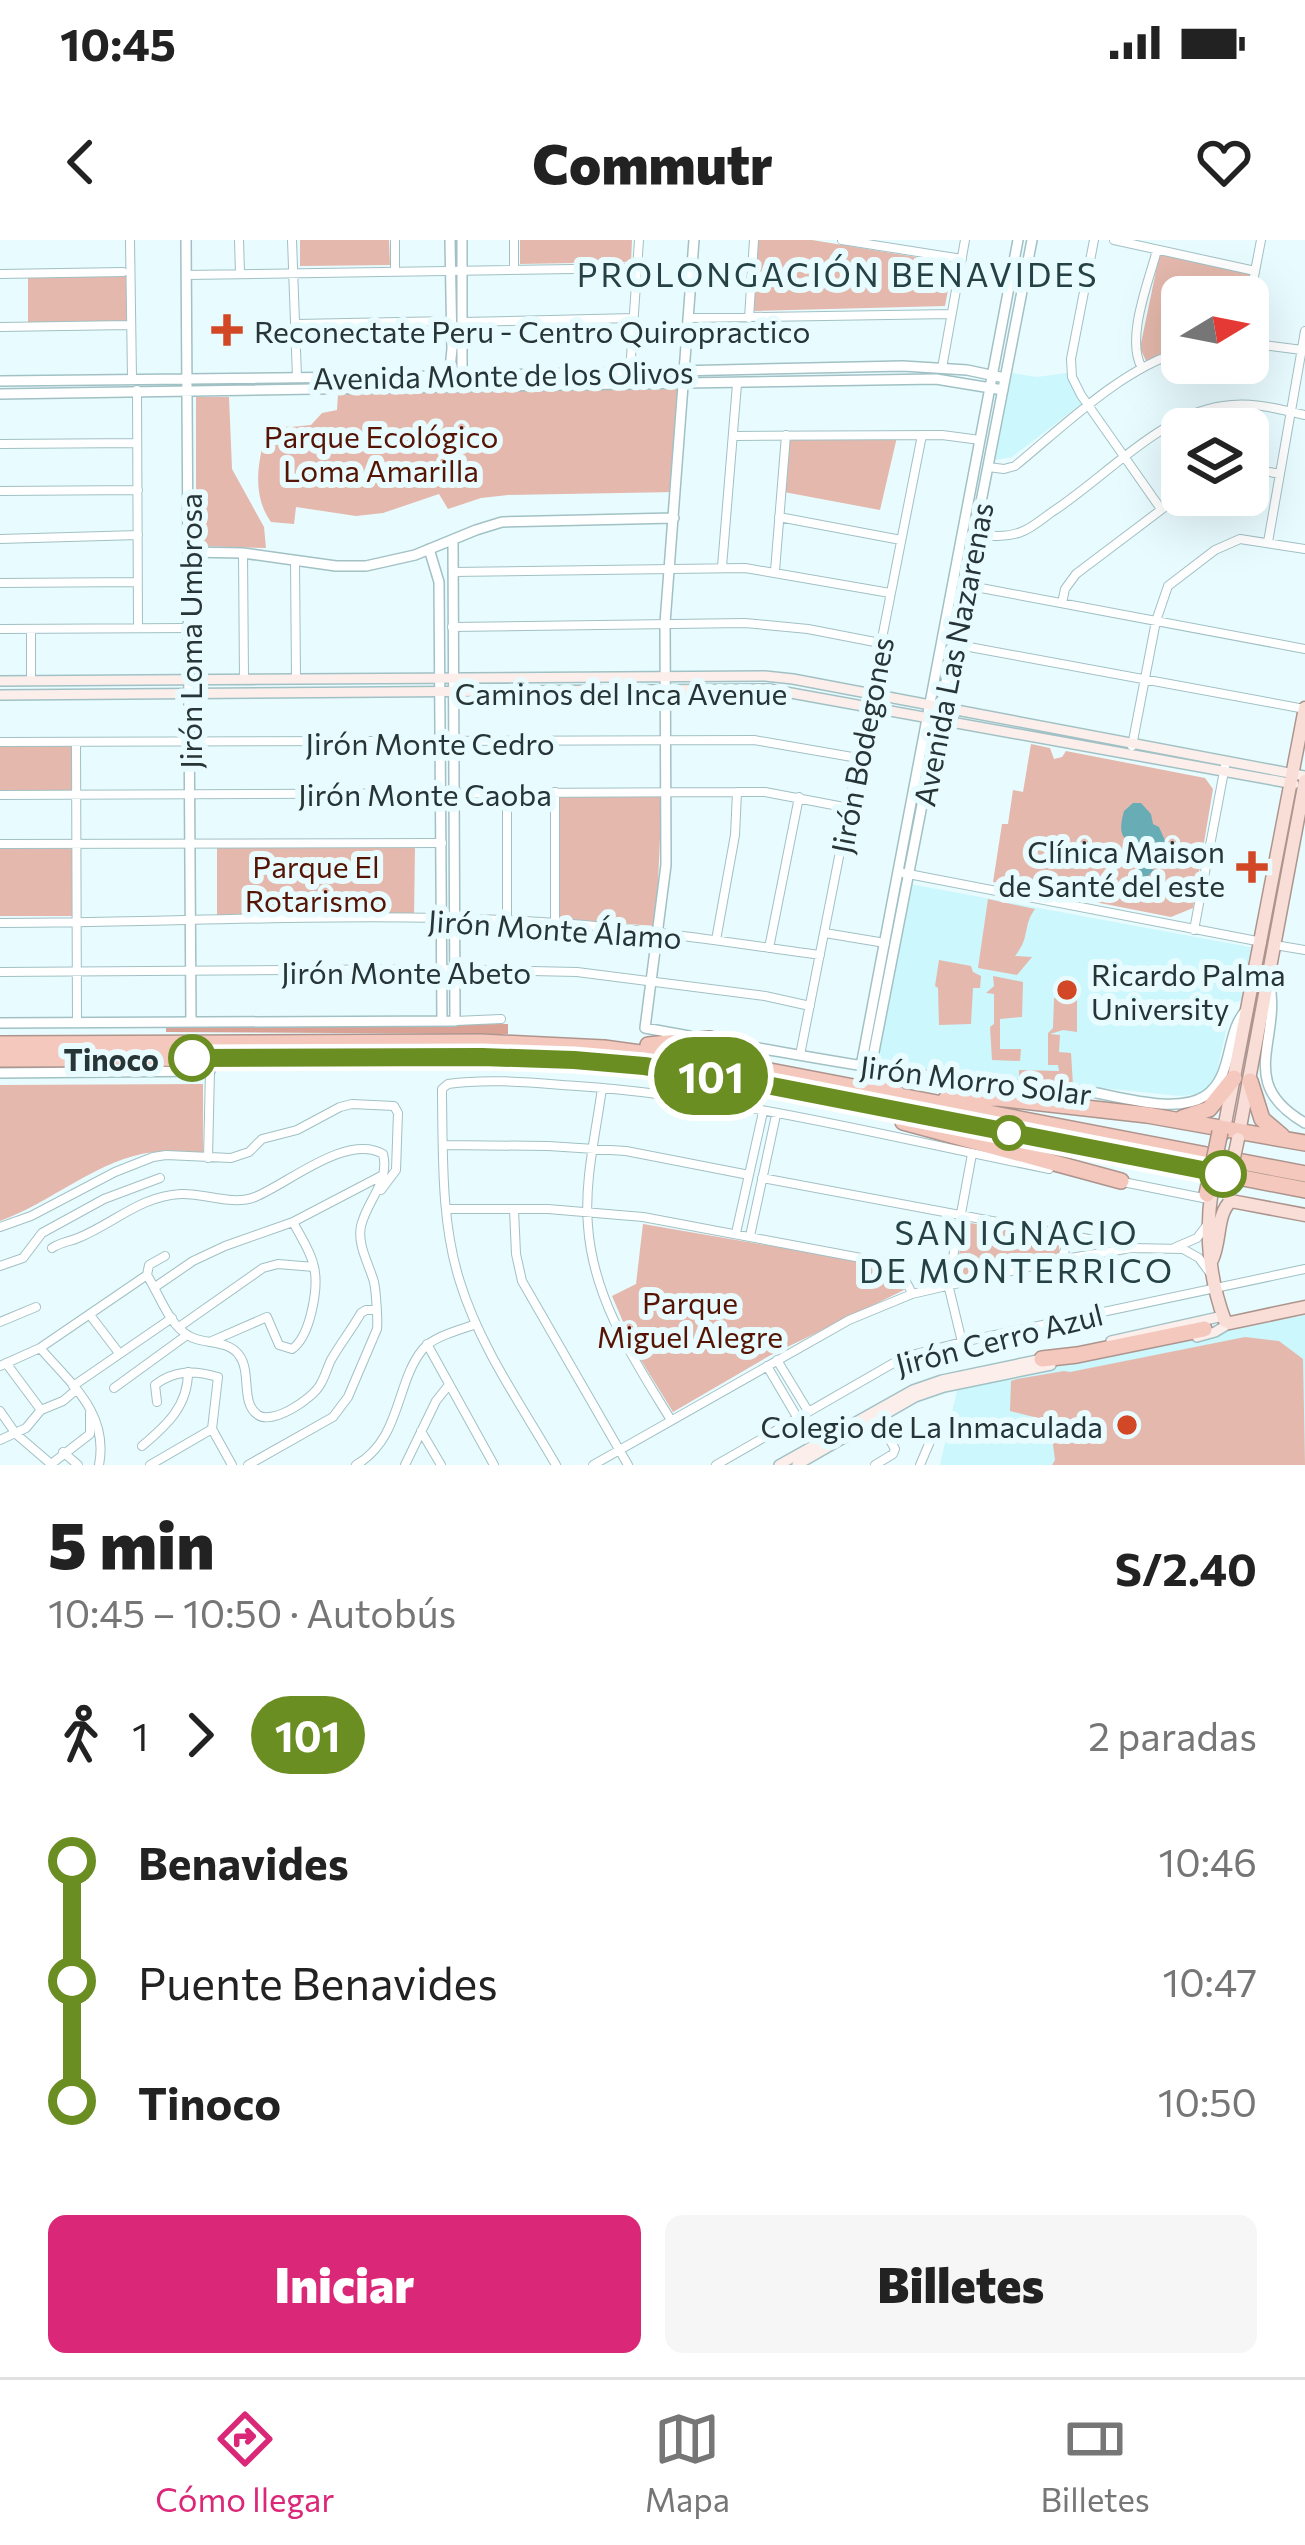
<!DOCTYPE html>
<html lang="es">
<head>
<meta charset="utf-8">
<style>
	:root { --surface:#fff; --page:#f6f6f6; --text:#222; --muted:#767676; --line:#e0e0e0; --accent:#db2777 }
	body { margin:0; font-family:Commissioner,sans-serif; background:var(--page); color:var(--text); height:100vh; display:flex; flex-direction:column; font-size:45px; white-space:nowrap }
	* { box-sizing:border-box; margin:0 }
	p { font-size:39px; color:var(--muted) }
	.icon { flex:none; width:66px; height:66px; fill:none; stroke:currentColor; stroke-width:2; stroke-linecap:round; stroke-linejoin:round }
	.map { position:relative; height:1225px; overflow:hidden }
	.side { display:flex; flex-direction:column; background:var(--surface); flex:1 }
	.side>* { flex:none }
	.badge { padding:0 24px; border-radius:39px; font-size:42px; line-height:78px }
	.needle { width:78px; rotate:80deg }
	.tools { position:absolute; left:1161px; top:36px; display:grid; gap:24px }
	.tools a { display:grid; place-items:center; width:108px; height:108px; border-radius:18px; background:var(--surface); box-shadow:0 12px 48px #0002; font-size:60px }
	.map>.badge { position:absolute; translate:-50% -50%; box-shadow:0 0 0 6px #fff }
	.legs { display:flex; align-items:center; gap:18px; height:132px; padding:0 48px; font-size:39px }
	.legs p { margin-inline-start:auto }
	.headline { display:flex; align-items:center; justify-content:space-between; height:204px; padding:0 48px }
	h1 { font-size:66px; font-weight:800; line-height:90px }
	.action { display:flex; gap:24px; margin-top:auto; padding:24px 48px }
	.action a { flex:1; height:138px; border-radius:18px; background:var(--accent); color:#fff; font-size:48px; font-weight:800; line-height:138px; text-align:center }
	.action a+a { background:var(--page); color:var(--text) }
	ul { padding:0 48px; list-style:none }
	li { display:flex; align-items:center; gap:42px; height:120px; font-size:45px }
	li i { display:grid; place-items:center; width:18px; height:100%; margin:0 15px; background:currentColor }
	li i::after { content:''; width:30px; height:30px; margin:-15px; border:9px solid; border-radius:50%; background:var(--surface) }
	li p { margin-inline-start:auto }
	li:first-child i { background:linear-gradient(#0000 50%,currentColor 0) }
	li:last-child i { background:linear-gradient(currentColor 50%,#0000 0) }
	.status { display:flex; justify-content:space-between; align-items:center; height:84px; padding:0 60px; background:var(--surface); direction:ltr }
	.status svg { height:33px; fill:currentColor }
	header { display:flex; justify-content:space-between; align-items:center; height:156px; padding:0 48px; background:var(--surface); font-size:54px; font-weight:800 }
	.tabs { display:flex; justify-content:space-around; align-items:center; height:168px; border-top:3px solid var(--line); background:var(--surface); font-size:33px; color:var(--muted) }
	.tabs a { display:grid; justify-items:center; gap:6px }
	.tabs .active { color:var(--accent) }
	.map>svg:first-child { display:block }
	.built { fill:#ccf7fd }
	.green { fill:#e4b8ac }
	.forest { fill:#daa294 }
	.water { fill:#68acb6 }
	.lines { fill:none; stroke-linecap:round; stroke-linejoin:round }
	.minor-casing { stroke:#a1c1c5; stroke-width:10 }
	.tertiary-casing { stroke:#a1c1c5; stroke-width:12 }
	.secondary-casing { stroke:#a1c1c5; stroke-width:12 }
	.primary-casing { stroke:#ad958e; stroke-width:15 }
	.motorway-casing { stroke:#ad958e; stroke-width:18 }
	.minor { stroke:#fff; stroke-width:8 }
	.tertiary { stroke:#fff; stroke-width:9 }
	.secondary { stroke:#fceeeb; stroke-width:9 }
	.primary { stroke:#f8ded7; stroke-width:12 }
	.motorway { stroke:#f4c8bd; stroke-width:15 }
	.primary-bridge-casing { stroke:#ad958e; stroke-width:15; stroke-linecap:butt }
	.motorway-bridge-casing { stroke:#ad958e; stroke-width:18; stroke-linecap:butt }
	.primary-bridge { stroke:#f8ded7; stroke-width:12 }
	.motorway-bridge { stroke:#f4c8bd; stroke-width:15 }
	.line-1-casing { stroke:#fff; stroke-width:27 }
	.line-1 { stroke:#6b8e23; stroke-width:18 }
	.poi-dot { fill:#d24827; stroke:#e8fbfe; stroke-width:4.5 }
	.stop-1-dot { fill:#fff; stroke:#6b8e23; stroke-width:6 }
	.labels { text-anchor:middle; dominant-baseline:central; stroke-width:12; stroke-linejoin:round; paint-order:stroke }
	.poi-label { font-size:30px; fill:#283536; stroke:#e8fbfe; text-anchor:start }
	.street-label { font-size:30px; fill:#283536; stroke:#e8fbfe }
	.park-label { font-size:30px; fill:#561404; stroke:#e8fbfe }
	.stop-label { font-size:30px; font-weight:bold; fill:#283536; stroke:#e8fbfe; text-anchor:end }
	.neighbourhood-label { font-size:33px; letter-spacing:3px; fill:#254145; stroke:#e8fbfe }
</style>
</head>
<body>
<div class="status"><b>10:45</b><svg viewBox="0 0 49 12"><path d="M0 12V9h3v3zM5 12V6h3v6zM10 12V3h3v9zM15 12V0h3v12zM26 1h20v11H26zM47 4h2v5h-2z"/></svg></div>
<header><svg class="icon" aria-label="back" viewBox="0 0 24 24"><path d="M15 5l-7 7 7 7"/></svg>Commutr<svg class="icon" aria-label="heart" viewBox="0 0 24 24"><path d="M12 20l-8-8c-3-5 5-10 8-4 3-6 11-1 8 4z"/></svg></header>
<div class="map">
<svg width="1305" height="1225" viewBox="0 0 1305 1225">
	<rect width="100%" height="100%" fill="#e8fbfe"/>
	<!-- built -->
	<path class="built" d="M1012,133L1037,137L1067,133L1081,164L1012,217L995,220Z
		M910,644L1255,708L1251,728L1247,732L1243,746L1242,761L1232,763L1216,836L1208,847L1198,854L1181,856L941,832L878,822L877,818Z
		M1305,1075V1225H940L958,1146Z"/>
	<!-- green -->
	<path class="green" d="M300,0H389L390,25L300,26Z
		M520,0H632L631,22L520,24Z
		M758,0H812L953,23L945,66L754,71Z
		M1160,12L1252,32L1247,57H1182V108L1147,123L1140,108Z
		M127,34V81L28,84V37Z
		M682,147L675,252L508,255L481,258L448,269L439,254L383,273L356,276L296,267L294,284L271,282C250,253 259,217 268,185L291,187L311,185L322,173L337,170L338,154Z
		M196,157H229L232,229L264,287L266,308L196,306Z
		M897,197L880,270L784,252L788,198Z
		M1031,504L1050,508L1054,519L1062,517L1066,511L1205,538L1213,549L1193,668L1171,677L993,642L1002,584H1008L1013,550L1023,552Z
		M73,505V552L0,551V506Z
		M662,555L656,686L558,679L559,557Z
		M415,607L414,677L217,676V608Z
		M73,608V676H0V609Z
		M988,659L1035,669C1022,687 1031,696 1015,716L1032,717L1017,735L978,728Z
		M939,720L971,726L973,732L981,736L980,748H973L971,784L939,785L938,748L935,746Z
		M993,736L1023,742L1022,777L1000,779V809H1021L1020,821L992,820L990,787L994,784V754L986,753L994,746Z
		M1054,758L1077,760V792L1063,790L1050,794L1060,795L1059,812L1071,813L1073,845L1019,840V830L1059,831L1058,825H1048V793L1053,788Z
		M203,844V912L201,915C186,914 169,910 154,912C99,918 51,963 0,981V845Z
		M965,982L1052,998L1059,1006V1012L1055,1017L955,1037Z
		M643,984L860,1021C881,1026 895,1030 904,1050L769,1116L673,1172L636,1112L612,1056L636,1044Z
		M1245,1097L1279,1101L1303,1119L1305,1225H1052L1055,1220L1050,1181L1010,1171L1011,1141L1017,1139L1064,1131L1070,1132Z"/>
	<!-- forest -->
	<path class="forest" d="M508,784V794L166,792V786Z"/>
	<!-- water -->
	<path class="water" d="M1133,563H1141L1151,574L1153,584L1159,587L1167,605L1162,610H1148L1145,625L1154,630L1143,641H1139L1136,636L1140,617L1138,609C1121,598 1118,593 1124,571Z"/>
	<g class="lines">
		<!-- minor casing -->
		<g class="minor-casing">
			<path id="minor" d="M130,0L132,138
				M239,0L240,34
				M292,0L297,137
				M395,0V32
				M514,0V30
				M842,0L962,19
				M1094,0L1071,119L1072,137L1081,155L1161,269
				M1114,0L1255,31
				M0,34L123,32
				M186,35L637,28
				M1248,68L1261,0
				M689,78L951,74
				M749,78L754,0
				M463,82L633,78
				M296,84L452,81
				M0,87L130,85
				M1248,103L1302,110
				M942,128L965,0
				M1142,128C1125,99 1149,41 1157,10
				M630,132L639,0
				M137,150L138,388
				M734,196L942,195L980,200
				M0,204L137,203
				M988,227L1004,229L1015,226C1064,186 1121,129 1182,111
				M1248,228L1280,234
				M0,251L138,250
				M779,277L901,300
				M975,294C990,296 1006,298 1021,292C1032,288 1042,279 1052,272C1105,238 1159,175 1223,166C1251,161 1278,169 1305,175
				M0,299L138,295
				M1268,302L1305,91
				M243,313L244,439
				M295,321L296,439
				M722,327L737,144
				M775,331L786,195
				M453,332L745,328L890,353
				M0,343L138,342
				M965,345L1305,409
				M1062,363L1065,349L1076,334L1182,254
				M452,387L745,383L808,389L880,403
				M0,389L189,388
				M31,389V441
				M953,404L1305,469
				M0,502L754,500L858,518
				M76,502L77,782
				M1132,506L1156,381L1168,346L1215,310L1240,299L1305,309
				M555,552V682
				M0,555L737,552H765L849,568
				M0,604L442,603
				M898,632L1262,702
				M507,680V552
				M0,683C185,683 372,670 557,683C646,689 733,703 820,715
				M1194,690L1225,526
				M825,693L885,703
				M716,700L735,595L737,552
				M1275,705L1305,710
				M769,708L799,557
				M0,732L442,729L577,732L765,756L810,766
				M455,781L501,779
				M800,815L922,195
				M602,848C596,893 584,941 588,986C593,1059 634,1120 671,1180
				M443,905L548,906L626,911L749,935
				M208,918L210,831
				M762,938L1126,1006
				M1123,942L1208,959
				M447,969H548L643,977L877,1021C895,1028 905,1036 912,1054
				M514,969L516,1014L522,1041L628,1225
				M0,987L31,976L115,932L153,917L166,915L231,918L249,912L262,899L297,890L340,867L352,864L394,866L398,873L396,930L381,950
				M1058,992C1067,1000 1068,1011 1059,1019
				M736,993L763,872
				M750,996L776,875
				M1176,1007L1197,998L1207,985
				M52,1008C61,1002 68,1002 78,998C113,984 140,956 181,954C205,953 232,966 255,957C289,943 347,893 383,914C390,942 367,960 361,986C357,1005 369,1024 374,1042C376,1051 378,1081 377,1089L348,1157L333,1177L248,1225
				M165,1016L149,1025L147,1035C159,1054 169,1085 189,1096C204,1105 227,1099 239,1115C252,1132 240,1163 258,1175C273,1185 312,1159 320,1145C325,1137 327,1128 331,1120C340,1104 352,1089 361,1073L366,1070H374
				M0,1026L23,1018L42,993L104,959L160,938
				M155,1047L193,1021L225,1006L293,982L383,935
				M90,1075L119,1113
				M0,1082L36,1067
				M179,1087L263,1028L278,1024L314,1027
				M212,1101L267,1077L279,1105L292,1109C310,1097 319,1048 314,1027C311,1011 300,996 293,982
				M962,1102L948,1044L972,914
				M427,1104L494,1225
				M40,1108C71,1144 109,1173 99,1225
				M777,1120L808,1171
				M6,1123L41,1170
				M0,1126L40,1108L147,1035
				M767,1126L797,1177
				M73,1146L172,1078
				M114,1148L187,1095
				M157,1162L155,1145C174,1130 194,1130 218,1137L212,1189
				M0,1171L16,1194L51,1224
				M212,1189L232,1225
				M421,1191L441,1225
				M0,1200L26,1188L41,1170L63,1161L76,1150
				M142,1206C167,1185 188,1166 188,1132
				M63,1212L78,1225
				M50,1225L90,1194V1173
				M150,1225L212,1189
				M356,1225C402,1198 395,1143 423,1109C434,1096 460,1090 476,1084
				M405,1225L436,1161L448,1146
				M556,1225C522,1166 480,1107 460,1042C441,983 443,916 442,855V849L448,844C490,838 535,843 577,846C736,857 893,898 1049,929
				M593,1225L849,1080L912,1054L1058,1020L1132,1008L1183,1009L1199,1018L1210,1033
				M716,1225L904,1117L962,1102L1305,1029
				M875,1225L893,1214L895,1209L877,1177
				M920,1225L934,1192"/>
		</g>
		<!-- tertiary casing -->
		<g class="tertiary-casing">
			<path id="tertiary" d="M186,0L191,782
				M462,0V126L465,141
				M449,138L452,109L450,0
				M0,141L450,136L903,126L967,130L1005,138
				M0,154L936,139L1003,150
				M429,309L439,342L442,781
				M188,312L243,313L336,326H366L415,315L476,290L502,282L674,278
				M1269,739C1283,800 1234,842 1305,883
				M0,783L455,781L453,300
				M689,796L645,788L666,625L665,383L694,0
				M706,799C790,813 874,830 960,840C999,845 1039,846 1079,850C1113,854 1174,876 1205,856C1235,836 1224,791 1248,768
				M861,826L1018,0
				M871,827L1032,0
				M0,833L210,831"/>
		</g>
		<!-- secondary casing -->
		<g class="secondary-casing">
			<path id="secondary" d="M0,441L765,436L793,439L1305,536
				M0,455L769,449L1294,544
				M1197,1097L1215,1092L1230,1083
				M1111,1101L1223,1076
				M779,1225L913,1150L942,1140L1042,1119
				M797,1225L915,1157L944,1147L1051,1125"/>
		</g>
		<!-- primary casing -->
		<g class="primary-casing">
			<path id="primary" d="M1223,894L1305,468
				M1238,898L1305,541
				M1212,949C1205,992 1209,1039 1225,1081L1230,1083L1305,1067
				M1231,961L1305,975
				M1212,1020C1221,1002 1216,974 1231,961"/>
		</g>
		<!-- motorway casing -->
		<g class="motorway-casing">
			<path id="motorway" d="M0,804L481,802L604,808L765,830L1305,934
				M648,805L710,799
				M0,819L482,817L604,822L762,844L1305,950
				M871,827L899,855
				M1250,841L1262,879L1282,896
				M946,859L997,858L1147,875L1305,903
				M1182,878L1209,869L1234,838
				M903,882L1121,941
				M1042,1119L1077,1115L1204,1089"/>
		</g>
		<!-- minor -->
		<use href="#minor" class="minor"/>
		<!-- tertiary -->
		<use href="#tertiary" class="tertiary"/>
		<!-- secondary -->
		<use href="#secondary" class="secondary"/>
		<!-- primary -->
		<use href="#primary" class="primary"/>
		<!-- motorway -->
		<use href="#motorway" class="motorway"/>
		<!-- primary-bridge casing -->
		<g class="primary-bridge-casing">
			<path id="primary-bridge" d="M1226,954L1238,899"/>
		</g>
		<!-- motorway-bridge casing -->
		<g class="motorway-bridge-casing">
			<path id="motorway-bridge" d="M1207,954L1220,892"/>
		</g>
		<!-- primary-bridge -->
		<use href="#primary-bridge" class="primary-bridge"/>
		<!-- motorway-bridge -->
		<use href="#motorway-bridge" class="motorway-bridge"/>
	</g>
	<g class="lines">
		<!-- line-1 casing -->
		<g class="line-1-casing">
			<path id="line-1" d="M192,818L482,817L574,820L644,826L762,844L1223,934"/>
		</g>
		<!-- line-1 -->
		<use href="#line-1" class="line-1"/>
	</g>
	<!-- markers -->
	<g class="poi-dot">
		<path d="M221 72h12v12h12v12h-12v12h-12v-12h-12v-12h12z"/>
		<path d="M1246 609h12v12h12v12h-12v12h-12v-12h-12v-12h12z"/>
		<circle cx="1067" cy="750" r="12"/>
		<circle cx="1127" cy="1185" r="12"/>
	</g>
	<g class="stop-1-dot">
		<circle cx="192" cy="818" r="21"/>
		<circle cx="1009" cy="893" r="15"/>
		<circle cx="1223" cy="934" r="21"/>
	</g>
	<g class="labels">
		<!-- poi labels -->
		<g class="poi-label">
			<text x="254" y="90">Reconectate Peru - Centro Quiropractico</text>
			<text x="1225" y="610" text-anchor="end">Clínica Maison<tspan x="1225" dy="34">de Santé del este</tspan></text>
			<text x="1091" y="733">Ricardo Palma<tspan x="1091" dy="34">University</tspan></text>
			<text x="1103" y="1185" text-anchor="end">Colegio de La Inmaculada</text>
		</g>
		<!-- street labels -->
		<g class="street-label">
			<text transform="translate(503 134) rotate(-1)">Avenida Monte de los Olivos</text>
			<text transform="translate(189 391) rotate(-90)">Jirón Loma Umbrosa</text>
			<text transform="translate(952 414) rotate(-79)">Avenida Las Nazarenas</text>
			<text x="621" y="452">Caminos del Inca Avenue</text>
			<text x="430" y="502">Jirón Monte Cedro</text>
			<text transform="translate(861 505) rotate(-79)">Jirón Bodegones</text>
			<text x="425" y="553">Jirón Monte Caoba</text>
			<text transform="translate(555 688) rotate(4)">Jirón Monte Álamo</text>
			<text x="406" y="731">Jirón Monte Abeto</text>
			<text transform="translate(976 839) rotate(7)">Jirón Morro Solar</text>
			<text transform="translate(999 1098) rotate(-14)">Jirón Cerro Azul</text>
		</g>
		<!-- park labels -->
		<g class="park-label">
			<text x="381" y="195">Parque Ecológico<tspan x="381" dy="34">Loma Amarilla</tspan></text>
			<text x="316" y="625">Parque El<tspan x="316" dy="34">Rotarismo</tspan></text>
			<text x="690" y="1061">Parque<tspan x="690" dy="34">Miguel Alegre</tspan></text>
		</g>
		<!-- stop labels -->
		<g class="stop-label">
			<text x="159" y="818">Tinoco</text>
		</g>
		<!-- neighbourhood labels -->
		<g class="neighbourhood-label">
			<text x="838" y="33">PROLONGACIÓN BENAVIDES</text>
			<text x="1017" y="991">SAN IGNACIO<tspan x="1017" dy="38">DE MONTERRICO</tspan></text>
		</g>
	</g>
</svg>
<div class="tools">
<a><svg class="needle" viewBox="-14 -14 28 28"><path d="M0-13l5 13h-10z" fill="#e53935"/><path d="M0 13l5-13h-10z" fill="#767676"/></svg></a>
<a><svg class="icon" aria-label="layers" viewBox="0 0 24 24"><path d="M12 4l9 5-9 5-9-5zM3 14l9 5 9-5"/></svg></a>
</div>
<b class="badge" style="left:711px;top:836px;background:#6b8e23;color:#fff">101</b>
</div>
<section class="side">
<div class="headline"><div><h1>5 min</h1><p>10:45 – 10:50 · Autobús</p></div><b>S/2.40</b></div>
<div class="legs"><svg class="icon" aria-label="walk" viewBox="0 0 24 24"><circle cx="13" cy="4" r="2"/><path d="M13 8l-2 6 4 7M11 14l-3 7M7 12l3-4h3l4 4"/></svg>1<svg class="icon" aria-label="forward" viewBox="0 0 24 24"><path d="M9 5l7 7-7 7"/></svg><b class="badge" style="background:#6b8e23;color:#fff">101</b><p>2 paradas</p></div>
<ul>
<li><i style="color:#6b8e23"></i><b>Benavides</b><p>10:46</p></li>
<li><i style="color:#6b8e23"></i><span>Puente Benavides</span><p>10:47</p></li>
<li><i style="color:#6b8e23"></i><b>Tinoco</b><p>10:50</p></li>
</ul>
<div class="action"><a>Iniciar</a><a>Billetes</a></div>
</section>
<nav class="tabs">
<a class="active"><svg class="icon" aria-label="directions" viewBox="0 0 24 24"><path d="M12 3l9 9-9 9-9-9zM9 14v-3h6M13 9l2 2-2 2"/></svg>Cómo llegar</a>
<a><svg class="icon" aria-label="map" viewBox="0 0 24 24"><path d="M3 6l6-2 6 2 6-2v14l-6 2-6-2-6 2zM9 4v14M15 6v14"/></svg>Mapa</a>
<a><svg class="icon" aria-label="tickets" viewBox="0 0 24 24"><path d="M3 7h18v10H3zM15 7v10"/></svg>Billetes</a>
</nav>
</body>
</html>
